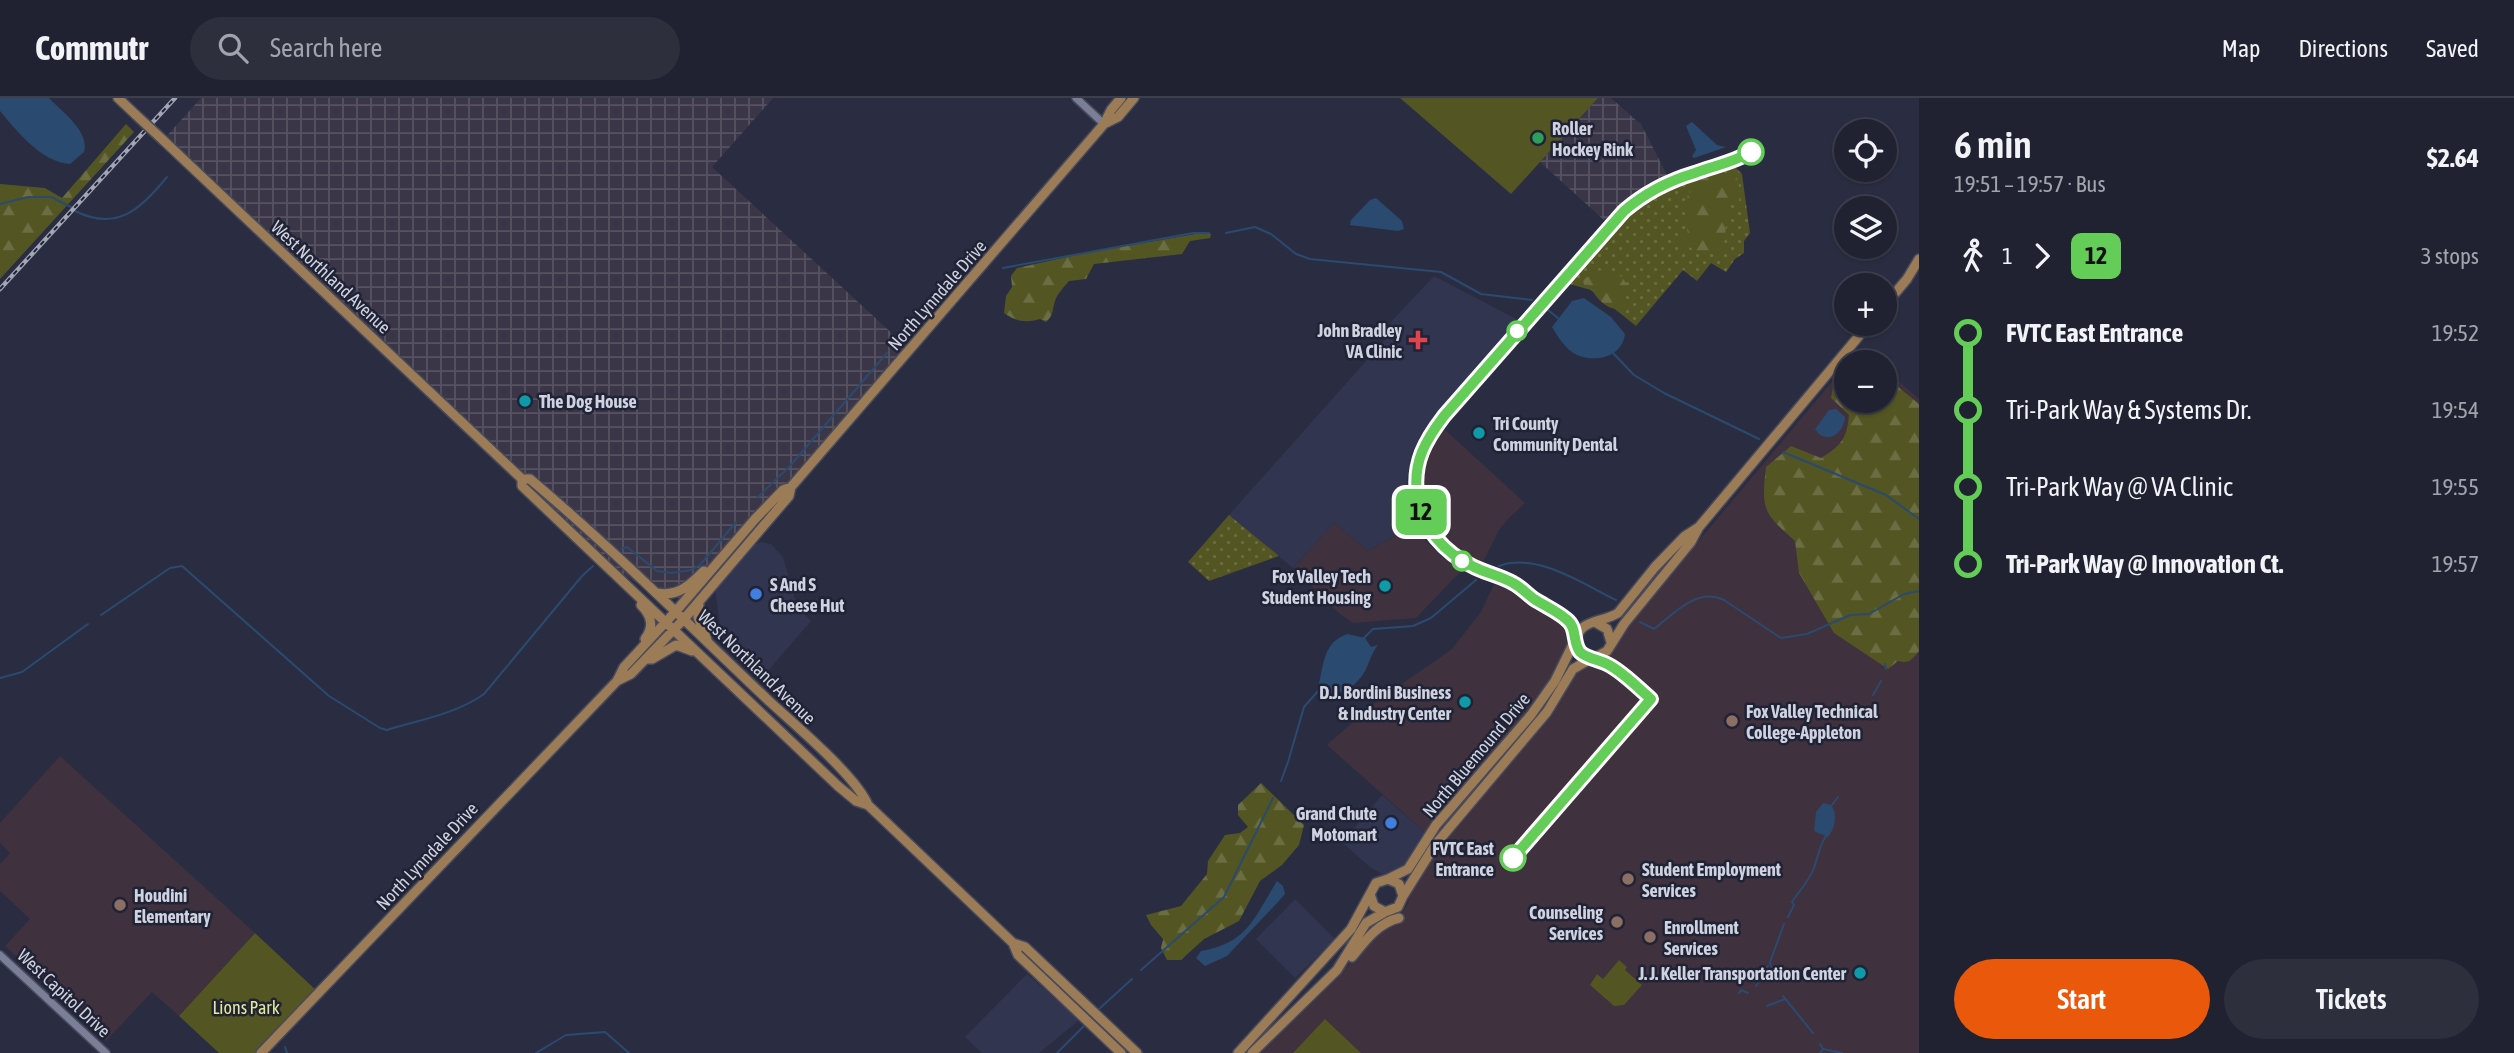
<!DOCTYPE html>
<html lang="en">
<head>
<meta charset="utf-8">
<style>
	:root { --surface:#202231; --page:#2d2f3d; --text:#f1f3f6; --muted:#a2a4ab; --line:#3d3f4d; --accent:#ea580c }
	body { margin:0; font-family:"Asap Condensed",sans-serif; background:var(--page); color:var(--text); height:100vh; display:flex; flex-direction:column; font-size:26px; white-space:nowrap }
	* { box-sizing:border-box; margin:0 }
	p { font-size:23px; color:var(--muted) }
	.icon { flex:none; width:38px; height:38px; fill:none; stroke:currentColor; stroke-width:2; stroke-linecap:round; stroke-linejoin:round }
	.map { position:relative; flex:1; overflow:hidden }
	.drawer { display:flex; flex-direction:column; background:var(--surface); width:595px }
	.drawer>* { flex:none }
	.badge { padding:0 14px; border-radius:10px; font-size:24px; line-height:46px }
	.buttons { position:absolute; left:1834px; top:21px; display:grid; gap:14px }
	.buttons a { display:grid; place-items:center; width:63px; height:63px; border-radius:50%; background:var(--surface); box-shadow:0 2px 5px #0004,0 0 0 2px var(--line); font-size:35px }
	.map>.badge { position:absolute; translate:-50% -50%; box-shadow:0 0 0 4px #fff }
	.legs { display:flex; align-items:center; gap:10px; height:77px; padding:0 35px; font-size:23px }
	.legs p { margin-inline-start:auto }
	.overview { display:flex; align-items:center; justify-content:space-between; height:119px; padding:0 35px }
	h1 { font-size:38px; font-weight:600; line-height:52px }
	.cta { display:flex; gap:14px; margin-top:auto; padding:14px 35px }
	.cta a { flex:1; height:80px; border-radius:42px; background:var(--accent); color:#fff; font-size:28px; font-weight:600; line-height:80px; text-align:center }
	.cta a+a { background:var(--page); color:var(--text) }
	ul { padding:0 35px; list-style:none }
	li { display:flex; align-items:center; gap:24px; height:77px; font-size:26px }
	li i { display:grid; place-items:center; width:10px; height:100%; margin:0 9px; background:currentColor }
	li i::after { content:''; width:18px; height:18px; margin:-9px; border:5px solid; border-radius:50%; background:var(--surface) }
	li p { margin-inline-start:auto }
	li:first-child i { background:linear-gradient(#0000 50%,currentColor 0) }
	li:last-child i { background:linear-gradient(currentColor 50%,#0000 0) }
	header { display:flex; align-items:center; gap:42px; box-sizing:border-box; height:98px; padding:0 35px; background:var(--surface); border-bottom:2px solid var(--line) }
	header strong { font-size:33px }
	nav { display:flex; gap:38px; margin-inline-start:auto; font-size:24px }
	.search { width:490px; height:63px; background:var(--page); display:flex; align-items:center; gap:18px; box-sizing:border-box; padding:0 24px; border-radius:38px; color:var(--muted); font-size:26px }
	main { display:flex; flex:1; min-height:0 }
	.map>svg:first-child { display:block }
	.built { fill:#32354f }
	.industrial { fill:url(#industrial-grid) }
	.education { fill:#3f313d }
	.grass { fill:url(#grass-dots) }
	.forest { fill:url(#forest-firs) }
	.park { fill:#535522 }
	.water { fill:#2a4a70 }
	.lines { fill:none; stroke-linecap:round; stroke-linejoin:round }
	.stream { stroke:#2a4a70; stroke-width:2 }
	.minor-casing { stroke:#484a5b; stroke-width:10 }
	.major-casing { stroke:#484a5b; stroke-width:12 }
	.minor { stroke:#7a7e96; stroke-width:7 }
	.major { stroke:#9c7c56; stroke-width:9 }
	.rail-casing { stroke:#a2a5b4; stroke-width:4.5 }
	.rail { stroke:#202336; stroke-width:2; stroke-dasharray:5; stroke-linecap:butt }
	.major-bridge-casing { stroke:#484a5b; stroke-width:12; stroke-linecap:butt }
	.major-bridge { stroke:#9c7c56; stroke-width:9 }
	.line-1-casing { stroke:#fff; stroke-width:16 }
	.line-1 { stroke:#63cd58; stroke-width:10 }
	.leisure-dot { fill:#2e9e5b; stroke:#202336; stroke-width:2.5 }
	.stop-1-dot { fill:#fff; stroke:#63cd58; stroke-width:3.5 }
	.health-dot { fill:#e0444e; stroke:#202336; stroke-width:2.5 }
	.culture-dot { fill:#0f9aa8; stroke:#202336; stroke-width:2.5 }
	.shop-dot { fill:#3f7fe0; stroke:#202336; stroke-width:2.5 }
	.education-dot { fill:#8d6e63; stroke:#202336; stroke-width:2.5 }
	.labels { text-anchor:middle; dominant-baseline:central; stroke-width:5; stroke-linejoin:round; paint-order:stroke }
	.poi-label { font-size:18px; font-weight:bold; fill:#cfd2df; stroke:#202336; text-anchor:start }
	.street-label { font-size:18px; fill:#cfd2df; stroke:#202336 }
	.stop-label { font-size:18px; font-weight:bold; fill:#cfd2df; stroke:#202336; text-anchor:end }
	.park-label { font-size:18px; fill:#e5e996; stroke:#202336 }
</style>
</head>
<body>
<header>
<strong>Commutr</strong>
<div class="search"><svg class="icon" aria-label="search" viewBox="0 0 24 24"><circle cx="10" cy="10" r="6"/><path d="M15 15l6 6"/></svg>Search here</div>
<nav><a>Map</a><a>Directions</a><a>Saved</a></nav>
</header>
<main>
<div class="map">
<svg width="1919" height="955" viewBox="0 0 1919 955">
	<defs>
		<pattern id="industrial-grid" width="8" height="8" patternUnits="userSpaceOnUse" patternTransform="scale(1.75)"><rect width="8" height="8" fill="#3a3647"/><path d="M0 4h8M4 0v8" fill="none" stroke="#555261"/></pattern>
		<pattern id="grass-dots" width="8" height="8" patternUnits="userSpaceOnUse" patternTransform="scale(1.75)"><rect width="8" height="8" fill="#535522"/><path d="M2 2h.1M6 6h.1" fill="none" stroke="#6b6d42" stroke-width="1.8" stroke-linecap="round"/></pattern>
		<pattern id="forest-firs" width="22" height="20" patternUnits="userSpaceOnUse" patternTransform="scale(1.75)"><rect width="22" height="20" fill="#535522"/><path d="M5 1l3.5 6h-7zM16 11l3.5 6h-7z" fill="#6b6d42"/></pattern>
	</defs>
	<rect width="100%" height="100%" fill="#2a2d41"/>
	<!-- built -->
	<path class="built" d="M1434,178L1518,222L1419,340L1411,358L1407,382L1410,406L1416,426L1368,453L1334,425L1293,470L1229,417L1391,235L1390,225Z
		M761,444L771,446L783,459L797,508L811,523L761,581L722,545L715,489L750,449Z
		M1382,697L1426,735L1407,766L1395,774L1389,776H1382L1371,770L1342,744Z
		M1295,801L1335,841L1295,880L1256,841Z
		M1027,876L1079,922L1039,955H982L965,939Z"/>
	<!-- industrial -->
	<path class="industrial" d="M201,0H773L712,69L910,252L720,464H712L691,485L657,495L608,469L522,388V381L163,42Z
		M1598,0H1611L1639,25L1640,24L1667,77L1633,96L1605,123L1540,64Z"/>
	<!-- education -->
	<path class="education" d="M1846,267V303H1885V271L1919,301V955H1259L1336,881L1378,834L1396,824L1408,806L1409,799L1420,775L1440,746L1536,636L1556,609L1574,575L1590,566H1601L1622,539L1623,533Z
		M1443,330L1525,405L1508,421L1499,432L1483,464L1471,462L1451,449L1436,431L1426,411L1422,385L1424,368L1433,344Z
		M1334,425L1368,453L1416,426L1427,444L1441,458L1464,470L1416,520L1353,525L1340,516L1293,470Z
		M1494,486L1516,494L1563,523L1568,529L1571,540L1555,575L1531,612L1426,735L1327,647L1378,602L1451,552L1481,514Z
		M60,658L255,835L179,918L152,894L106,943L5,848L30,821L0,793V766L10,755L0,745V725Z"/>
	<!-- grass -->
	<path class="grass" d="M1729,70H1736L1742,76L1750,135L1744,143V155L1735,161L1726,174L1711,165L1697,183L1683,172L1636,228L1591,192L1566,185L1621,121L1645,100L1675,86L1692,83Z
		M1229,417L1279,458L1209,483L1188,464Z"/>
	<!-- forest -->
	<path class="forest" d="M126,26L134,34L0,181V86L45,90L62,100Z
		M1735,73L1740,92L1739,105L1727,106C1728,120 1725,133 1724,148L1715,155H1699L1681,144L1688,137C1684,109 1681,102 1700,80L1718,79Z
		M1207,134L1211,136L1210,140L1190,143L1182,156L1094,166L1086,181L1069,183C1064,189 1057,196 1055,203C1052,212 1054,217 1046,224L1040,221C1025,225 1017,224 1004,215L1006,198L1012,189L1011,178L1017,170L1085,155Z
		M1600,172L1606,177L1621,178L1629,189L1630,197L1619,196L1624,205L1621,212C1606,211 1596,201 1590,188L1580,183Z
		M1885,278L1919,306V553C1912,562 1909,566 1898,563L1888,571L1834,535L1799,475L1795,443C1763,415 1761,411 1766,369L1791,348L1821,360C1841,348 1847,340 1849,317L1831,300L1833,288L1846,285V303H1885Z
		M1261,685L1304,727L1299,747L1282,767L1260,783L1239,823L1204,841L1181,862H1167L1161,850L1163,841L1151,827L1146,817L1181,808L1207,776L1208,763L1225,737L1240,735L1248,729L1238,717V707Z"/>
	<!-- park -->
	<path class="park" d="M1400,0H1598L1511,96Z
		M255,835L319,895L261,955H219L179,918Z
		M1619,862L1627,869L1625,872L1642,887L1624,907L1614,908L1590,887L1597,876L1603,881Z
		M1325,921L1361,955H1293Z"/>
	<!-- water -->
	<path class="water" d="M0,0H49C62,14 90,33 84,54L70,66C41,64 17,33 0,13Z
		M1692,24L1717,47L1726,49L1694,60L1692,58L1696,52L1686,28Z
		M1376,100L1402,123L1404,131L1398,133L1350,127L1351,122L1370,102Z
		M1584,200L1611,219L1625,236C1622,259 1596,265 1577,257C1566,252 1558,239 1552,229L1572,203Z
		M1836,311L1845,319C1844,336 1826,348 1815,331L1829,312Z
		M1347,536L1365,540L1371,549L1378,547C1371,556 1370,563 1365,573C1355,591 1337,600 1317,593C1324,571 1321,545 1347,536Z
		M1823,705L1831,707C1838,715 1835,731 1828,739L1814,733L1816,714Z
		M1277,783L1283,788L1285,796L1278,804L1227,858L1205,868L1196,860L1201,853C1248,845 1254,820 1277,783Z"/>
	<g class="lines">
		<!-- stream -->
		<path class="stream" d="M0,106L28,99H51L71,109
			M75,113C117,134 141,111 167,79
			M1226,135L1255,129L1271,136L1296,156L1310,161L1441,174L1481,196L1532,202
			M1003,170L1193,135H1209
			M1548,212L1558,220
			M912,228L960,172L966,168
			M1612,254L1634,277L1664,295L1759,341
			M1783,354L1886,397L1919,421
			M757,400L790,368L887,255
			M621,451L627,449L657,473L672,475L691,472L700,467L736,424
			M1499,468C1537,454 1583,486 1616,502
			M101,517L170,470L182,468L329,598L380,630L387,632C419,622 456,616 484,596L582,478L593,468
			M1640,524L1654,531C1673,516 1697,489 1724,502L1781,540L1807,536L1850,517L1869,516L1904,496L1919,493
			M1364,540L1373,531L1413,528L1431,520L1476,482
			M1885,566L1886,571
			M0,580L22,574L88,526
			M1873,597L1881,583
			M1281,683L1288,664L1304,609L1319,592
			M1832,707L1838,699
			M1788,819L1794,807L1792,804C1800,792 1809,783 1814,770C1818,759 1819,748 1826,738
			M1141,872L1224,799L1273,700
			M1775,884L1770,864L1784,826
			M1756,888L1768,868
			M1739,895L1741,892L1748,895
			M1783,898L1813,935
			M1767,908L1785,901
			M1099,911L1132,881
			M1820,946L1823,951L1820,955
			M285,949L287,955
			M1823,951L1842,955
			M536,955L566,937L605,934L629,955
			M1057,955L1084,928"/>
		<!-- minor casing -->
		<g class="minor-casing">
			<path id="minor" d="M1076,0L1104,26
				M0,857L106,955"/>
		</g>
		<!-- major casing -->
		<g class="major-casing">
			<path id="major" d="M118,0L136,17
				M1104,26L1118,19L1134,0
				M163,42L522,381V388L838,688L856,703L868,707L1013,845L1025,849L1137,955
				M1885,207L1907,181L1919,161
				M522,381H530C613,451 690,528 769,603C795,627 856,678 868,707
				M1699,429L1685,438L1655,469L1618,515C1602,525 1578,521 1576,544L1582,556L1595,560L1607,553L1624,526L1691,444L1699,429L1869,226
				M657,495C678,499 690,487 704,473
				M699,506L698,519L707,542
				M641,507C652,518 654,529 645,541
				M1595,524L1607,531L1611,544
				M648,561H652L676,547L692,553
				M617,583L631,576L684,521L789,398L791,389L1104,26L1111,12L1121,0
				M1388,781L1408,771L1436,727L1531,617L1555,583L1575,542
				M1403,798L1435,747L1547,614L1573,571L1592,560
				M1013,845L1018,857L1121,955
				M1352,859C1365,843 1378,825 1399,820
				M261,955L617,583L624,569L676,513L755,421L783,392L791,389
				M1238,955L1351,831L1376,785L1388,781L1399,786L1403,798L1398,809L1385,814L1374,808L1370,796
				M1252,955L1337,872L1366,825L1385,814"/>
		</g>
		<!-- minor -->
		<use href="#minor" class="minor"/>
		<!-- major -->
		<use href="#major" class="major"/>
		<!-- rail casing -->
		<g class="rail-casing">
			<path id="rail" d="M0,191L175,0"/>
		</g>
		<!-- rail -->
		<use href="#rail" class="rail"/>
		<!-- major-bridge casing -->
		<g class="major-bridge-casing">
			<path id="major-bridge" d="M136,17L163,42"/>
		</g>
		<!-- major-bridge -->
		<use href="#major-bridge" class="major-bridge"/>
	</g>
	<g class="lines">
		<!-- line-1 casing -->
		<g class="line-1-casing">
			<path id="line-1" d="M1513,760L1651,601C1637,589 1624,575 1609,567C1601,562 1587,561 1580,554C1572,544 1578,530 1566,521C1557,513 1545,508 1534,501C1527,496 1521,489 1513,485C1501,478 1486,475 1474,469C1444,455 1421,429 1417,396C1413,364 1425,343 1444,318L1624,113C1645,95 1668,83 1695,75C1714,68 1734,64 1751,54"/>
		</g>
		<!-- line-1 -->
		<use href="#line-1" class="line-1"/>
	</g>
	<!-- markers -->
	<circle class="leisure-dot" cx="1538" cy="40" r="7"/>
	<g class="stop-1-dot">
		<circle cx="1751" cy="54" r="12"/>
		<circle cx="1517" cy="233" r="9"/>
		<circle cx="1462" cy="463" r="9"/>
		<circle cx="1513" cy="760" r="12"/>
	</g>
	<path class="health-dot" d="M1414.5 231.5h7v7h7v7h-7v7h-7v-7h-7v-7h7z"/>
	<g class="culture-dot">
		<circle cx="525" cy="303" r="7"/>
		<circle cx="1479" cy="335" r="7"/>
		<circle cx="1385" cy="488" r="7"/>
		<circle cx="1465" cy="604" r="7"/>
		<circle cx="1860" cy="875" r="7"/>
	</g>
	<g class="shop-dot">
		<circle cx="756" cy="496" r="7"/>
		<circle cx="1391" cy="725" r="7"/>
	</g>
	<g class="education-dot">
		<circle cx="1732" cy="623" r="7"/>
		<circle cx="1628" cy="781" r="7"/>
		<circle cx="120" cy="807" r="7"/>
		<circle cx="1617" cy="824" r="7"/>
		<circle cx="1650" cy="839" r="7"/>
	</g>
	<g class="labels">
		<!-- poi labels -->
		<g class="poi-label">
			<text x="1552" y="30">Roller<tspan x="1552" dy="21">Hockey Rink</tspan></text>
			<text x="1402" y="232" text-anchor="end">John Bradley<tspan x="1402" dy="21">VA Clinic</tspan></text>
			<text x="539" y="303">The Dog House</text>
			<text x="1493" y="325">Tri County<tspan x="1493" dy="21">Community Dental</tspan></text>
			<text x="1371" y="478" text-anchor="end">Fox Valley Tech<tspan x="1371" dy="21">Student Housing</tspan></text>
			<text x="770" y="486">S And S<tspan x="770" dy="21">Cheese Hut</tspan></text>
			<text x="1451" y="594" text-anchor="end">D.J. Bordini Business<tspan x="1451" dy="21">&amp; Industry Center</tspan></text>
			<text x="1746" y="613">Fox Valley Technical<tspan x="1746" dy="21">College-Appleton</tspan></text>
			<text x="1377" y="715" text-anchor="end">Grand Chute<tspan x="1377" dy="21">Motomart</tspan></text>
			<text x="1642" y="771">Student Employment<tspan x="1642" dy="21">Services</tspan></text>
			<text x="134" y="797">Houdini<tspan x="134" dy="21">Elementary</tspan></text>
			<text x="1603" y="814" text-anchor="end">Counseling<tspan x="1603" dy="21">Services</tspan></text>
			<text x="1664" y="829">Enrollment<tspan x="1664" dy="21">Services</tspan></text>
			<text x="1846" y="875" text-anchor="end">J. J. Keller Transportation Center</text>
		</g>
		<!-- street labels -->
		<g class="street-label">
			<text transform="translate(331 179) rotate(43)">West Northland Avenue</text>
			<text transform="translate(937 197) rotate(-49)">North Lynndale Drive</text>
			<text transform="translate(757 569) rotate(44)">West Northland Avenue</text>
			<text transform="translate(1476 657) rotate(-50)">North Bluemound Drive</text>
			<text transform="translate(427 758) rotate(-47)">North Lynndale Drive</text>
			<text transform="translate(64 895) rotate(43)">West Capitol Drive</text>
		</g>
		<!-- stop labels -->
		<g class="stop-label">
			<text x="1494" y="750">FVTC East<tspan x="1494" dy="21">Entrance</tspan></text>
		</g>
		<!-- park labels -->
		<g class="park-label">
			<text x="246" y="909">Lions Park</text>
		</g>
	</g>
</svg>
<div class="buttons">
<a><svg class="icon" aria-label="locate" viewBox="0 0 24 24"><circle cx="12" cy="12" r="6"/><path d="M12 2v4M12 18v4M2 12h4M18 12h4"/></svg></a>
<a><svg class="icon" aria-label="layers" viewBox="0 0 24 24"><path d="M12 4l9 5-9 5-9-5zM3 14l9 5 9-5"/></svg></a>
<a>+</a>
<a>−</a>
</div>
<b class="badge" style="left:1421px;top:414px;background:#63cd58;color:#111">12</b>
</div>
<section class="drawer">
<div class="overview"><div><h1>6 min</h1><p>19:51 – 19:57 · Bus</p></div><b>$2.64</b></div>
<div class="legs"><svg class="icon" aria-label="walk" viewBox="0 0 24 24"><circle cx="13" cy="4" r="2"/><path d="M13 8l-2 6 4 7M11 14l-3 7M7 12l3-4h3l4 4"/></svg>1<svg class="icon" aria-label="forward" viewBox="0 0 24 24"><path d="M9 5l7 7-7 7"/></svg><b class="badge" style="background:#63cd58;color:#111">12</b><p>3 stops</p></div>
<ul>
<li><i style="color:#63cd58"></i><b>FVTC East Entrance</b><p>19:52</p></li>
<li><i style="color:#63cd58"></i><span>Tri-Park Way &amp; Systems Dr.</span><p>19:54</p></li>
<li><i style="color:#63cd58"></i><span>Tri-Park Way @ VA Clinic</span><p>19:55</p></li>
<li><i style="color:#63cd58"></i><b>Tri-Park Way @ Innovation Ct.</b><p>19:57</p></li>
</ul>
<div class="cta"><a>Start</a><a>Tickets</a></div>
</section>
</main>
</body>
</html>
